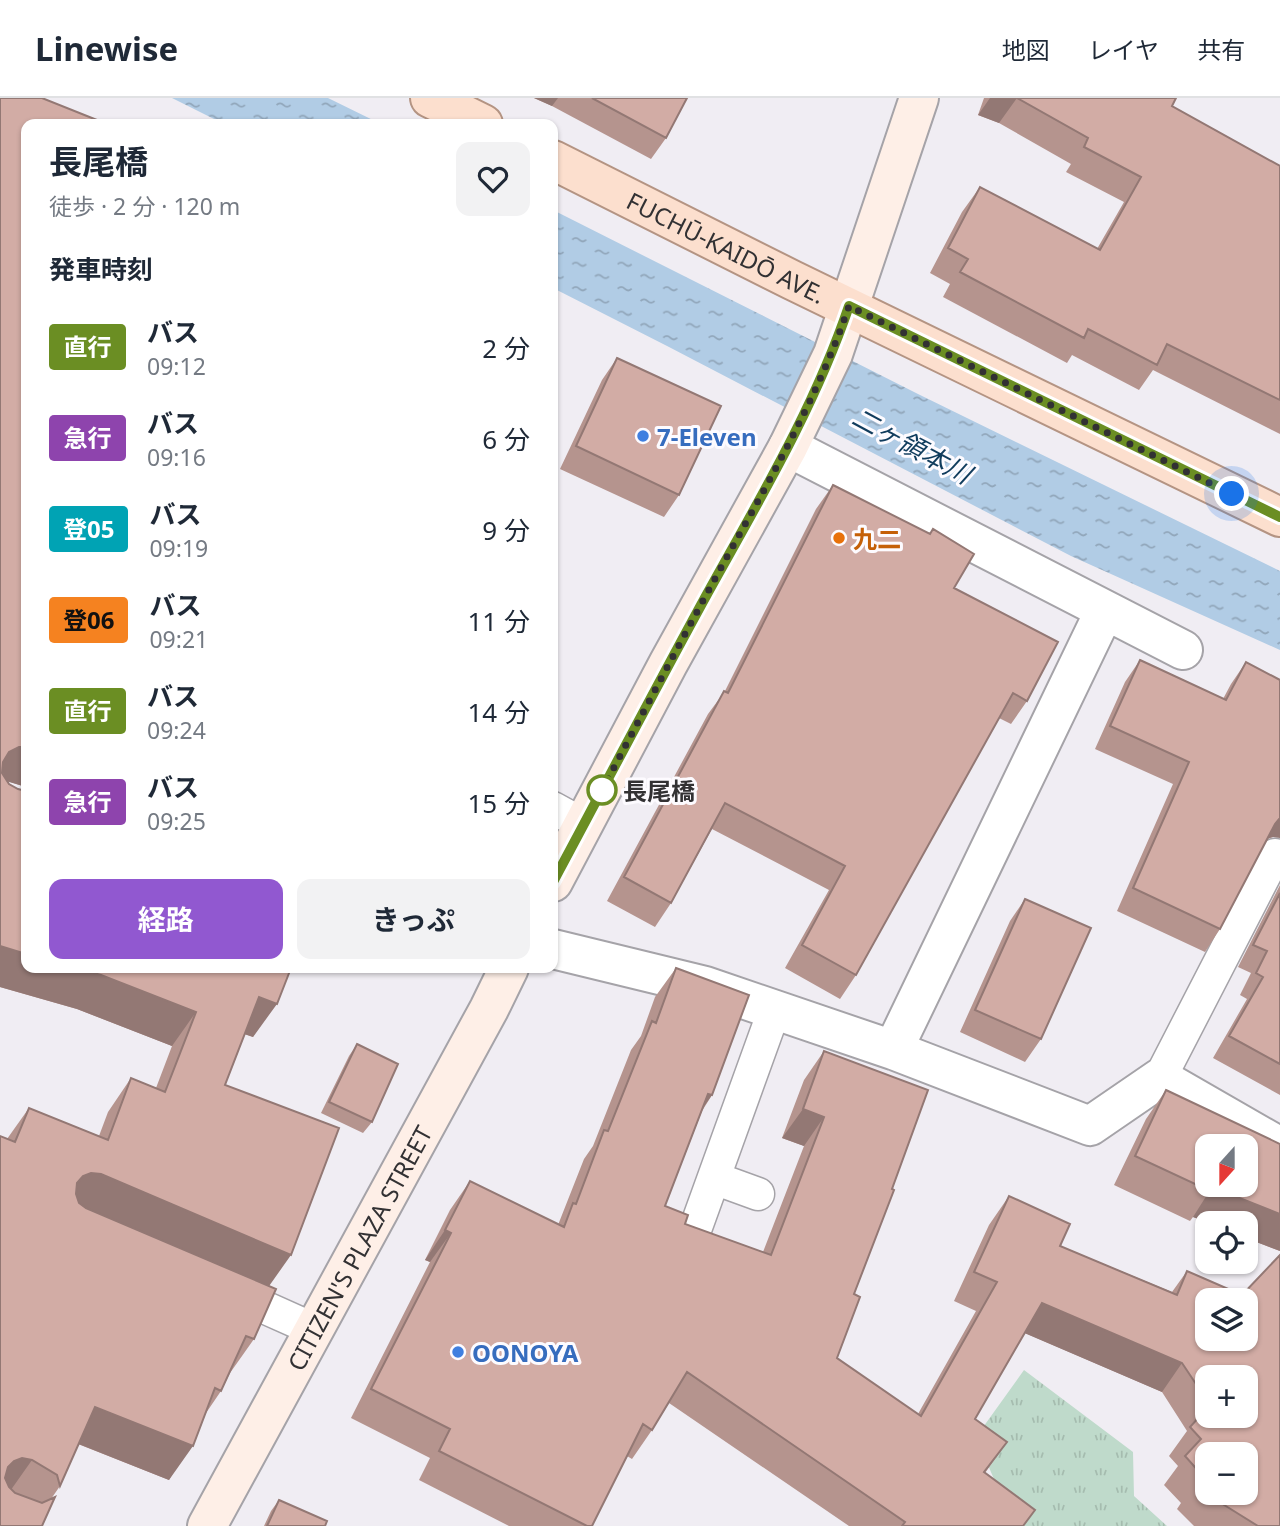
<!DOCTYPE html>
<html lang="ja">
<head>
<meta charset="utf-8">
<style>
	:root { --surface:#fff; --page:#f2f2f3; --text:#1f2937; --muted:#747a83; --line:#e0e1e3; --accent:#9158d0 }
	body { margin:0; font-family:"Noto Sans","Noto Sans JP",sans-serif; background:var(--page); color:var(--text); height:100vh; display:flex; flex-direction:column; font-size:26px; white-space:nowrap }
	* { box-sizing:border-box; margin:0 }
	p { font-size:23px; color:var(--muted) }
	.icon { flex:none; width:38px; height:38px; fill:none; stroke:currentColor; stroke-width:2; stroke-linecap:round; stroke-linejoin:round }
	.map { position:relative; flex:1; overflow:hidden }
	.sheet { position:absolute; left:21px; top:21px; width:537px; height:854px; display:flex; flex-direction:column; background:var(--surface); border-radius:14px; box-shadow:0 2px 5px #0004 }
	.sheet>* { flex:none }
	.badge { padding:0 14px; border-radius:5px; font-size:24px; line-height:46px }
	.needle { width:46px; rotate:201deg }
	.controls { position:absolute; left:1195px; top:1036px; display:grid; gap:14px }
	.controls a { display:grid; place-items:center; width:63px; height:63px; border-radius:14px; background:var(--surface); box-shadow:0 2px 5px #0004; font-size:35px }
	.you { position:absolute; width:35px; height:35px; margin:-18px; border:5px solid #fff; border-radius:50%; background:#1a73e8; box-shadow:0 0 0 10px #1a73e833 }
	.map>.badge { position:absolute; translate:-50% -50%; box-shadow:0 0 0 4px #fff }
	h2 { padding:0 28px; font-size:26px; line-height:63px }
	.round { display:grid; place-items:center; flex:none; width:74px; height:74px; border-radius:14px; background:var(--page) }
	.head { display:flex; align-items:center; justify-content:space-between; height:119px; padding:0 28px }
	h1 { font-size:33px; font-weight:700; line-height:52px }
	.button { display:flex; gap:14px; margin-top:auto; padding:14px 28px }
	.button a { flex:1; height:80px; border-radius:14px; background:var(--accent); color:#fff; font-size:28px; font-weight:700; line-height:80px; text-align:center }
	.button a+a { background:var(--page); color:var(--text) }
	ul { padding:0; list-style:none }
	li { display:flex; align-items:center; gap:21px; height:91px; padding:0 28px }
	li div { flex:1 }
	li b { display:block; font-size:26px }
	li em { font-style:normal }
	li .badge { min-width:77px; font-weight:700; text-align:center }
	header { display:flex; align-items:center; gap:42px; box-sizing:border-box; height:98px; padding:0 35px; background:var(--surface); border-bottom:2px solid var(--line) }
	header strong { font-size:33px }
	nav { display:flex; gap:38px; margin-inline-start:auto; font-size:24px }
	.map>svg:first-child { display:block }
	.park { fill:url(#park-tufts) }
	.water { fill:url(#water-ripples) }
	.lines { fill:none; stroke-linecap:round; stroke-linejoin:round }
	.lane-casing { stroke:#a5a3a8; stroke-width:35 }
	.street-casing { stroke:#a5a3a8; stroke-width:42 }
	.secondary-casing { stroke:#a5a3a8; stroke-width:42 }
	.primary-casing { stroke:#b49483; stroke-width:42 }
	.lane { stroke:#fff; stroke-width:32 }
	.street { stroke:#fff; stroke-width:38 }
	.secondary { stroke:#feefe7; stroke-width:38 }
	.primary { stroke:#fcdfce; stroke-width:38 }
	.wall { fill:#b5948e; fill-rule:evenodd }
	.shaded-wall { fill:#937874 }
	.building { fill:#d2aca5; stroke:#937874; stroke-width:2; fill-rule:evenodd }
	.line-casing { stroke:#fff; stroke-width:16 }
	.line { stroke:#6b8e23; stroke-width:10 }
	.walk { stroke:#323133; stroke-width:7; stroke-dasharray:0 12.6 }
	.shop-dot { fill:#3f7fe0; stroke:#fdfbff; stroke-width:2.5 }
	.food-dot { fill:#e8710a; stroke:#fdfbff; stroke-width:2.5 }
	.stop-dot { fill:#fff; stroke:#6b8e23; stroke-width:3.5 }
	.labels { text-anchor:middle; dominant-baseline:central; stroke-width:6; stroke-linejoin:round; paint-order:stroke }
	.street-label { font-size:24px; fill:#323133; stroke:#fdfbff }
	.shop-label { font-size:24px; font-weight:bold; fill:#366cbe; stroke:#fdfbff; text-anchor:start }
	.food-label { font-size:24px; font-weight:bold; fill:#c56008; stroke:#fdfbff; text-anchor:start }
	.stop-label { font-size:24px; font-weight:bold; fill:#323133; stroke:#fdfbff; text-anchor:start }
	.water-label { font-size:26px; font-style:italic; fill:#103c5d; stroke:#fdfbff }
</style>
</head>
<body>
<header>
<strong>Linewise</strong>
<nav><a>地図</a><a>レイヤ</a><a>共有</a></nav>
</header>
<div class="map">
<svg width="1280" height="1428" viewBox="0 0 1280 1428">
	<defs>
		<pattern id="park-tufts" width="24" height="20" patternUnits="userSpaceOnUse" patternTransform="scale(1.75)"><rect width="24" height="20" fill="#bfdacb"/><path d="M3 7l-1-3M5 7V3M7 7l1-3M15 17l-1-3M17 17v-4M19 17l1-3" fill="none" stroke="#a5bcaf"/></pattern>
		<pattern id="water-ripples" width="26" height="14" patternUnits="userSpaceOnUse" patternTransform="scale(1.75)"><rect width="26" height="14" fill="#b1cce5"/><path d="M2 4q2-2 4 0t4 0M15 11q2-2 4 0t4 0" fill="none" stroke="#91a6ba"/></pattern>
	</defs>
	<rect width="100%" height="100%" fill="#f0edf3"/>
	<!-- park -->
	<path class="park" d="M1024,1272L1133,1354L1134,1398L1167,1428H1014L976,1339Z"/>
	<!-- water -->
	<path class="water" d="M172,0H328L381,26H224Z
		M553,112L918,296L1280,473V552L1071,458L669,249L553,190Z"/>
	<g class="lines">
		<!-- lane casing -->
		<g class="lane-casing">
			<path id="lane" d="M553,710L584,727
				M1160,980L1275,757
				M714,1080L758,1096
				M696,1129L774,913
				M228,1193L313,1231"/>
		</g>
		<!-- street casing -->
		<g class="street-casing">
			<path id="street" d="M788,349L1183,552
				M553,851L705,888L893,952L1090,1028L1160,980L1280,1049
				M893,952L1105,512"/>
		</g>
		<!-- secondary casing -->
		<g class="secondary-casing">
			<g id="secondary">
				<path d="M553,784L668,566L788,349L833,256L919,0"/>
				<path id="s1" d="M207,1428L489,911L509,870"/>
			</g>
		</g>
		<!-- primary casing -->
		<g class="primary-casing">
			<g id="primary">
				<path d="M430,0L483,26"/>
				<path id="s2" d="M553,62L792,182L1280,419"/>
			</g>
		</g>
		<!-- lane -->
		<use href="#lane" class="lane"/>
		<!-- street -->
		<use href="#street" class="street"/>
		<!-- secondary -->
		<use href="#secondary" class="secondary"/>
		<!-- primary -->
		<use href="#primary" class="primary"/>
	</g>
	<!-- wall -->
	<path class="wall" d="M0,0L26,26V689L7,683L26,870H291L253,939L245,936L225,987L269,1188L254,1241L230,1275L221,1293L206,1315L169,1382L78,1346L60,1388L51,1401L0,1428L7,1041L29,1010L99,1038L108,1014L131,980L156,990L172,948L77,911L0,889Z
		M534,0H687L666,40L651,61L552,8Z
		M984,0H1176L1172,8L1280,68V336L1153,272L1139,292L1072,257L1067,265L943,199L950,186L930,175L962,114L980,89L1097,151L1124,104L1066,74L1071,66L999,25L978,17Z
		M617,260L679,397L664,419L560,371L602,282Z
		M833,387L954,490L1027,603L1011,626L999,620L856,877L840,901L785,870L829,792L712,731L671,805L655,829L607,803L708,616L725,593L816,411Z
		M1140,562L1223,601L1231,586L1246,564L1273,739L1267,741L1220,831L1205,854L1117,813L1173,686L1095,651L1125,584Z
		M1280,787V997L1213,960L1247,901L1240,897L1251,875L1238,869Z
		M1025,801L1041,941L1025,964L960,934L1010,823Z
		M676,870L749,897L712,997L702,1013L665,1108L688,1117L685,1126L763,1154L804,1048L782,1040L804,982L824,953L928,992L892,1091L894,1092L854,1196L860,1199L837,1260L918,1316L976,1213L954,1203L989,1127L1009,1098L1070,1126L1060,1148L1172,1194L1187,1173L1242,1197L1280,1157V1428H1194L1177,1411L1181,1405L1164,1387L1178,1368L1169,1358L1187,1333L1162,1294L1025,1235L975,1321L1007,1344L985,1375L1035,1412L1023,1428H849L669,1305L652,1332L632,1361L627,1358L592,1428H509L419,1382L430,1360L351,1320L430,1164L425,1162L450,1112L470,1083L558,1127L584,1061L593,1048L631,952L641,938L655,899ZM1208,1202H1246V1241H1208ZM1208,1279H1246V1318H1208ZM1208,1356H1246V1395H1208Z
		M357,946L372,1024L363,1035L321,1015L349,958Z
		M1166,992L1280,1153L1246,1140V1125H1209L1193,1119L1190,1123L1114,1087L1146,1021Z
		M279,1402L325,1428H264L271,1413Z"/>
	<!-- shaded-wall -->
	<path class="shaded-wall" d="M534,0H558L552,8Z
		M990,0H1017L999,25L978,17Z
		M19,649H26V689L6,683L0,667L9,654Z
		M1280,720V740L1273,739L1266,741L1275,726Z
		M0,848L26,856V870H75L101,877L196,914L172,948L77,911L0,889Z
		M259,899L277,906L253,939L235,933Z
		M708,996L712,997L692,1026Z
		M803,1011L824,1019L804,1048L782,1040Z
		M91,1075L101,1076L291,1157L267,1191L67,1109L77,1085L83,1078Z
		M1212,1089L1280,1116V1153L1246,1140V1125H1209L1193,1119Z
		M445,1132L451,1135L430,1164L425,1162Z
		M1042,1205L1182,1265L1162,1294L1022,1234Z
		M95,1309L193,1348L169,1382L71,1343Z
		M22,1360L32,1362L8,1396L0,1394L8,1369L14,1363Z"/>
	<!-- building -->
	<path class="building" d="M0,0H42L107,26H26V649H19L9,654L3,664L2,675L9,686L18,691L26,693V856L0,848Z
		M592,0H687L666,40Z
		M1017,0H1176L1172,8L1280,68V302L1167,246L1157,267L1088,231L1084,240L960,174L968,161L948,150L980,89L1100,152L1141,79L1084,49L1088,40Z
		M617,260L721,308L679,397L576,348Z
		M833,387L930,436L933,431L974,456L954,490L1058,544L1027,603L1013,595L856,877L802,847L845,768L725,705L671,805L624,779L724,593L728,595Z
		M1140,562L1226,602L1246,564L1280,582V720L1275,726L1220,831L1133,790L1189,664L1110,628Z
		M1280,795V966L1229,938L1263,879L1256,875L1267,853L1253,847Z
		M1025,801L1091,830L1041,941L975,912Z
		M75,870H291L277,906L259,899L225,987L339,1030L291,1157L101,1076L91,1075L83,1078L77,1085L76,1096L79,1105L86,1110L276,1191L254,1241L246,1238L221,1293L215,1290L193,1348L95,1309L60,1388L57,1377L32,1362L22,1360L14,1363L8,1369L5,1380L9,1389L15,1395L42,1405L55,1399L42,1428H0V1038L15,1044L29,1010L108,1042L131,980L165,994L196,914L101,877Z
		M676,870L749,897L712,997L708,996L665,1108L688,1117L685,1126L771,1157L824,1019L803,1011L824,953L928,992L892,1091L894,1092L854,1196L860,1199L837,1260L921,1318L997,1184L974,1174L1009,1098L1070,1126L1060,1148L1177,1197L1187,1173L1242,1197L1280,1157V1428H1258L1221,1405L1211,1395H1246V1356H1208V1392L1197,1382L1202,1377L1185,1358L1201,1341L1190,1329L1208,1309V1318H1246V1279H1208V1304L1182,1265L1042,1205L975,1321L1007,1344L984,1374L1035,1412L1023,1428H902L905,1424L687,1274L652,1332L643,1326L592,1428H587L439,1353L450,1331L371,1291L451,1135L445,1132L470,1083L564,1129L573,1105L576,1106L604,1032L608,1033L652,923L656,925ZM1208,1202H1246V1241H1208Z
		M357,946L398,966L372,1024L329,1004Z
		M1166,992L1280,1046V1116L1212,1089L1210,1093L1135,1058ZM1208,1048H1246V1087H1208Z
		M279,1402L327,1423L325,1428H267Z"/>
	<g class="lines">
		<!-- line casing -->
		<g class="line-casing">
			<path id="line" d="M553,784C604,689 654,593 706,498C758,404 814,311 849,208L1280,419"/>
		</g>
		<!-- line -->
		<use href="#line" class="line"/>
		<!-- walk -->
		<path class="walk" d="M602,692C644,613 685,535 728,457C773,376 819,296 849,208L1232,396"/>
	</g>
	<!-- markers -->
	<g class="shop-dot">
		<circle cx="643" cy="338" r="7"/>
		<circle cx="458" cy="1254" r="7"/>
	</g>
	<circle class="food-dot" cx="839" cy="440" r="7"/>
	<circle class="stop-dot" cx="602" cy="692" r="14"/>
	<g class="labels">
		<!-- street labels -->
		<g class="street-label">
			<text stroke="none"><textPath href="#s2" startOffset="194">FUCHŪ-KAIDŌ AVE.</textPath></text>
			<text stroke="none"><textPath href="#s1" startOffset="317">CITIZEN'S PLAZA STREET</textPath></text>
		</g>
		<!-- shop labels -->
		<g class="shop-label">
			<text x="657" y="338">7-Eleven</text>
			<text x="472" y="1254">OONOYA</text>
		</g>
		<!-- food labels -->
		<g class="food-label">
			<text x="853" y="440">九二</text>
		</g>
		<!-- stop labels -->
		<g class="stop-label">
			<text x="623" y="692">長尾橋</text>
		</g>
		<!-- water labels -->
		<g class="water-label">
			<text transform="translate(912 347) rotate(28)">二ヶ領本川</text>
		</g>
	</g>
</svg>
<div class="controls">
<a><svg class="needle" viewBox="-14 -14 28 28"><path d="M0-13l5 13h-10z" fill="#e53935"/><path d="M0 13l5-13h-10z" fill="#747a83"/></svg></a>
<a><svg class="icon" aria-label="locate" viewBox="0 0 24 24"><circle cx="12" cy="12" r="6"/><path d="M12 2v4M12 18v4M2 12h4M18 12h4"/></svg></a>
<a><svg class="icon" aria-label="layers" viewBox="0 0 24 24"><path d="M12 4l9 5-9 5-9-5zM3 14l9 5 9-5"/></svg></a>
<a>+</a>
<a>−</a>
</div>
<div class="you" style="left:1232px;top:396px"></div>
<section class="sheet">
<div class="head"><div><h1>長尾橋</h1><p>徒歩 · 2 分 · 120 m</p></div><a class="round"><svg class="icon" aria-label="heart" viewBox="0 0 24 24"><path d="M12 20l-8-8c-3-5 5-10 8-4 3-6 11-1 8 4z"/></svg></a></div>
<h2>発車時刻</h2>
<ul>
<li><span class="badge" style="background:#6b8e23;color:#fff">直行</span><div><b>バス</b><p>09:12</p></div><em>2 分</em></li>
<li><span class="badge" style="background:#8e44ad;color:#fff">急行</span><div><b>バス</b><p>09:16</p></div><em>6 分</em></li>
<li><span class="badge" style="background:#00a3b4;color:#fff">登05</span><div><b>バス</b><p>09:19</p></div><em>9 分</em></li>
<li><span class="badge" style="background:#f58220;color:#111">登06</span><div><b>バス</b><p>09:21</p></div><em>11 分</em></li>
<li><span class="badge" style="background:#6b8e23;color:#fff">直行</span><div><b>バス</b><p>09:24</p></div><em>14 分</em></li>
<li><span class="badge" style="background:#8e44ad;color:#fff">急行</span><div><b>バス</b><p>09:25</p></div><em>15 分</em></li>
</ul>
<div class="button"><a>経路</a><a>きっぷ</a></div>
</section>
</div>
</body>
</html>
